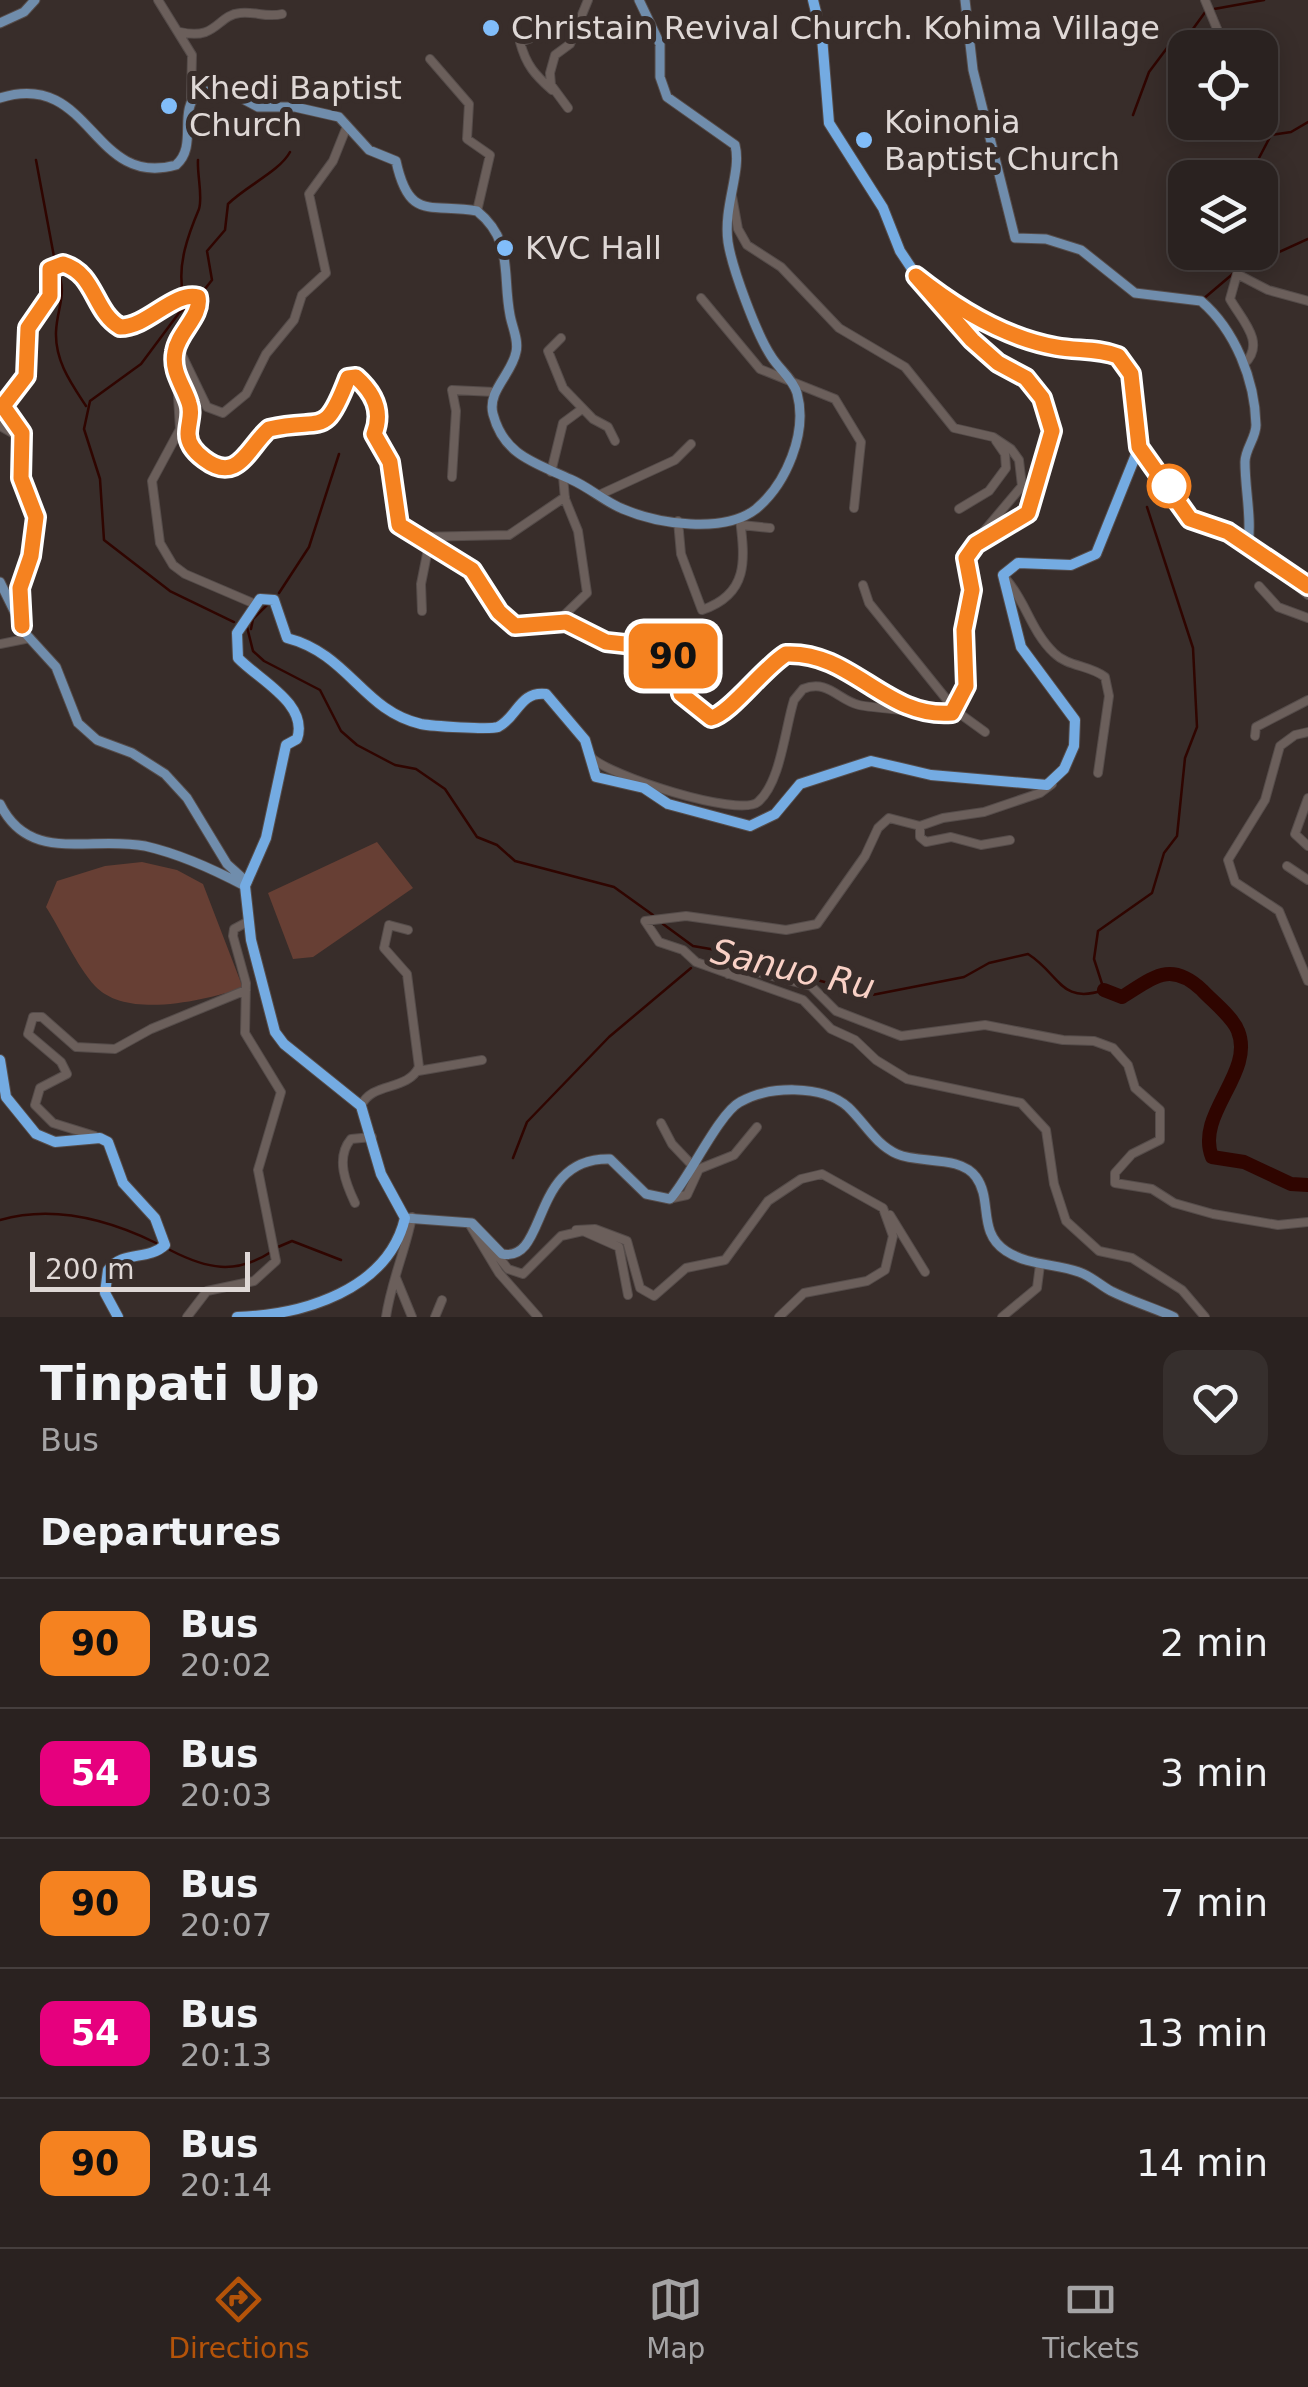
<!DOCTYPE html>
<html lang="en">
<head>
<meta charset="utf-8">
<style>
	:root { --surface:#2a2220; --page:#362f2d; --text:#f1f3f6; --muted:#a5a4a5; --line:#463f3e; --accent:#b45309 }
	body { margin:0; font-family:"DejaVu Sans",sans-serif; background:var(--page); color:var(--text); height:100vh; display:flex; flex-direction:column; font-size:38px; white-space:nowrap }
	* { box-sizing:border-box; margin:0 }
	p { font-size:32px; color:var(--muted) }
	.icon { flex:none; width:55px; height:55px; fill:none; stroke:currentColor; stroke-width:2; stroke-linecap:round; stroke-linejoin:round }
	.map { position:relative; height:1317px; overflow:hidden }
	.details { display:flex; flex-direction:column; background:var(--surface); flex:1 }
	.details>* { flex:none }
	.badge { padding:0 20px; border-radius:15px; font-size:35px; line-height:65px }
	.tools { position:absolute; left:1168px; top:30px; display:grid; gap:20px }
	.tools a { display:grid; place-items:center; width:110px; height:110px; border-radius:20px; background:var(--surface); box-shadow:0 5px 25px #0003,0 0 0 2px var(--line); font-size:50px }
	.scale { position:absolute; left:30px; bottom:25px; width:220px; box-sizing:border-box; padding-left:10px; border:5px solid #dfd8d6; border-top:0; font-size:28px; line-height:35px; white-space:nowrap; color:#dfd8d6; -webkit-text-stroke:8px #382d2a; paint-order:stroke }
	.map>.badge { position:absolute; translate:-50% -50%; box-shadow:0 0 0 5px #fff }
	h2 { padding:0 40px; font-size:38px; line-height:90px }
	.round { display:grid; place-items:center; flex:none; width:105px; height:105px; border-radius:20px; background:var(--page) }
	.overview { display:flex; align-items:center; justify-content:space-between; height:170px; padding:0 40px }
	h1 { font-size:48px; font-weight:700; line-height:75px }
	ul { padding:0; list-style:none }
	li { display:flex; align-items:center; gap:30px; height:130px; padding:0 40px; border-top:2px solid var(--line) }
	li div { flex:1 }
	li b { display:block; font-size:38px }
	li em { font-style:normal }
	li .badge { min-width:110px; font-weight:700; text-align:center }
	.menu { display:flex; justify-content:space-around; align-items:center; height:140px; border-top:2px solid var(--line); background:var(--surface); font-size:28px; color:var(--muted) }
	.menu a { display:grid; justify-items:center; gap:5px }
	.menu .current { color:var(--accent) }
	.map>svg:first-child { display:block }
	.park { fill:#673f34 }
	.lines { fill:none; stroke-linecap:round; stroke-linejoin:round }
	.stream { stroke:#2f0500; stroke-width:2.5 }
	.river { stroke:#2f0500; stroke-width:14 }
	.minor-casing { stroke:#554c4a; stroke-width:10 }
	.major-casing { stroke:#554c4a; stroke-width:11 }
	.highway-casing { stroke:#554c4a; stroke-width:12 }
	.minor { stroke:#6b5f5b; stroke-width:8 }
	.major { stroke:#708dac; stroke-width:9 }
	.highway { stroke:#74abe2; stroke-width:10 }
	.line-casing { stroke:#fff; stroke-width:22 }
	.line { stroke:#f58220; stroke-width:15 }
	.poi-dot { fill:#81bdfa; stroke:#382d2a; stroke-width:4 }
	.stop-dot { fill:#fff; stroke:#f58220; stroke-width:5 }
	.labels { text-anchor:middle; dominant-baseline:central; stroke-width:10; stroke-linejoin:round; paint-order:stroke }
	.poi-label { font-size:32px; fill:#dfd8d6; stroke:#382d2a; text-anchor:start }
	.water-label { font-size:35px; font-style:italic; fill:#f9d1c6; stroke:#382d2a }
</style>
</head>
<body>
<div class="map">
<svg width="1308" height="1317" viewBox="0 0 1308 1317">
	<rect width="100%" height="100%" fill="#382d2a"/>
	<!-- park -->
	<path class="park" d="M377,842L413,888L313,957L293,959L268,893Z
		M142,862L177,870L203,884L243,988C205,1000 127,1020 95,986C76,965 62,932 46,907L57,881L105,866Z"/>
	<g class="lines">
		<!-- stream -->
		<path class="stream" d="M1214,9L1264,0
			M1133,115L1149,72L1170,44L1190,33L1206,11
			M1259,158L1271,135L1291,132L1308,122
			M36,160L55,262
			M57,269C68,294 57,307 56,332C55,361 71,383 86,406
			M183,293C177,265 188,235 199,209C203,196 197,175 198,160
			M201,294L212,280L207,251L225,230L228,204C246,186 280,171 290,152
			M1202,300L1235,272L1308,239
			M194,301L179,313L141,364L90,401L84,429L100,479L104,540L170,591L234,622
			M279,593L309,547L339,454
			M247,627L253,651L264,661L320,690L341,731L357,745L395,765L416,769L445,789L477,837L497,845L515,861L614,887L653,915
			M251,629L253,619L268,604
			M663,924L693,946L745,955L766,966L872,995L964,977L989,963L1028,954C1060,974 1060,1005 1104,990L1094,959L1098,931L1152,893L1164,853L1177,836L1185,758L1197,727L1193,648L1147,507
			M513,1158L527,1122L609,1037L691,968
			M0,1220C53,1205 109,1220 156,1243
			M278,1247L292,1241L341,1260
			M170,1250C207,1269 235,1275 271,1252"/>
		<!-- river -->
		<path class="river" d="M1104,990L1122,997C1153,978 1170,960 1202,990C1212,1001 1233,1017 1238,1031C1255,1073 1195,1114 1212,1157L1244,1162L1291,1184L1308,1185"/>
		<!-- minor casing -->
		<g class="minor-casing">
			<path id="minor" d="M158,0L192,55L191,98
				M1205,0L1225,48
				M180,32C217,41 217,15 240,13C255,11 266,18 282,14
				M537,36L520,42C526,65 535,75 552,90
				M430,59L469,104L467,139L490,155L477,211
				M1260,72L1270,88L1274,110
				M568,108L551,85L550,73L555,55L570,44L588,0
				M732,196L738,229L747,245L781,267L839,328L905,367L954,428L993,437L1011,449L1019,460L1022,486L974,543
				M701,298L760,369L835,399L861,442L854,508
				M561,338L548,351L563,388L593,419L608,427L615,441
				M177,345L207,407L223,413L246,394L266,354L294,320L302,295L326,273L309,194L333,161L347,126
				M1244,364C1267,343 1241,319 1230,299L1237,274L1268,290L1308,301
				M177,380L180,429L152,481L160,543L173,565L185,574L255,604
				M0,426L23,439
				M551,472L563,423L582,409
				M452,477L456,411L452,390L495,392
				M599,495L675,460L691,444
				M959,509L989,491L1006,468L1005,454L996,441
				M678,521L681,554L702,610C749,594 745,560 740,519
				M741,525L770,528
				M417,537L509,535L565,497
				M1282,573L1308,595
				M1006,579C1026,602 1031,631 1054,653C1068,667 1090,665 1105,677L1109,696L1098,773
				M863,585L869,603L956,711L985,732
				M1259,586L1278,607L1308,618
				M422,611L421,584L429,544
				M556,623L587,593L578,531L565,499L563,476
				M22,626L20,587L31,557L36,517L21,478L22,433L3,406L25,376L28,328L50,296V269L63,263C95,274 93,311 120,327C148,327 172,291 198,297L197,311L181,334L174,358L179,384L189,401L193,447L215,466L244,463L269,429C323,415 324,441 348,378L361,380C375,398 383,412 374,434L389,462L399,525L472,570L499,612L515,626L566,622L606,642L663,648L677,665L681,694L711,718C741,712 756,661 792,653L854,672L907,710
				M0,644L30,638
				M1308,732L1295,735L1280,746L1265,800L1228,860L1235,882L1279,911L1308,981
				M1255,736L1256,727L1308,700
				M591,757C607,775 739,818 758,802C781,782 785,728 794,700L803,689C828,679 838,700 859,705C867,707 946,715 951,713C976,704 963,653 964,634C965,618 972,603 971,588C971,578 967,568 965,558L976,544L1029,513L1052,431L1042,398L1026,378L998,363L972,340L919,279
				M1052,784L1040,793L984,812L943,818L920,826L889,818L878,828L865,856L817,924L786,930L686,916L645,921L659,942L683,950L696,962L803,1000L831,1029L855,1040L876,1060L907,1079L1021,1103L1046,1130L1054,1184L1066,1221L1099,1251L1132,1258L1182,1290L1205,1317
				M1308,798L1295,834L1308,846
				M920,826V837L926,842L951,837L981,845L1010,840
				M1287,866L1308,880
				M728,974L726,968L733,966L811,986L836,1011L901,1036L985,1025L1063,1040L1094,1041L1113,1048L1128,1065L1135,1088L1160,1110V1140L1132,1154L1115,1173V1183L1152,1189L1174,1203L1213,1214L1278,1225L1308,1222
				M418,1071L482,1060
				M361,1106C372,1081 407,1092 419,1067L407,974L384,948L389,925L408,930
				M661,1123L672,1144L690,1163
				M95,1136L53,1123L35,1105L40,1088L67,1074L61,1062L28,1034L33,1017H42L76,1047L115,1049L151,1029L246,990
				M668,1199L687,1195L699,1169L734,1155L757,1127
				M355,1203C346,1184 335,1158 351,1139L372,1137
				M890,1215L925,1272
				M470,1225L499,1273L538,1317
				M576,1230L595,1229L627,1241L640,1288L654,1296L686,1268L725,1260L768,1201L801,1179L822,1174L883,1208L893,1236L885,1270L867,1281L804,1293L779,1317
				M489,1245L508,1269L523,1274L561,1236L583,1231L619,1247L628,1295
				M396,1278L412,1317
				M187,1317L207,1291L254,1281L276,1261L258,1170L281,1092L245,1033L246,983L233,936L234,929L249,921
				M386,1317C391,1282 405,1252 412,1217
				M435,1317L442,1300
				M1002,1317L1037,1288L1040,1265"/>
		</g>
		<!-- major casing -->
		<g class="major-casing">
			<path id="major" d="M965,0L973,70L1015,238L1046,239L1081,250L1135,293L1201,301C1235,330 1255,380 1256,425C1256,438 1245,449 1245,462C1245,491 1252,517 1248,546
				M0,23L24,12L35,0
				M0,98C92,69 91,189 176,165C199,145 176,110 200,91L230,92L258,107H295L339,117L369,150L396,161C409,221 429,203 477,211C514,241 502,274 510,315C512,327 519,340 516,352C512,374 487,391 493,414C504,456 536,463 570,479C589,487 605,502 623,509C658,524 724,534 756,509C786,484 808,433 797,393C793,379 778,368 771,356C756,333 732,268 728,242C723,206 742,171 735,145L667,97L660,77V44L639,0
				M0,582L25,633L56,667L78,723L97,740L132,753L165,774L187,798L227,864L247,882
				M0,804C30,865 90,835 145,846C180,854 213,869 245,886
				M405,1218L472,1223L502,1254C549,1263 529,1157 610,1159L646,1194L670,1199C688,1180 719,1113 740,1102C768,1086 822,1084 848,1107C865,1123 875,1144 897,1154C920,1164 960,1155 976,1177C993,1200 977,1232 1006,1251C1029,1266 1054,1263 1079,1272C1091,1276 1100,1285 1111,1291C1131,1301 1154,1308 1174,1317"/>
		</g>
		<!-- highway casing -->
		<g class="highway-casing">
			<path id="highway" d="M813,0L822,37L829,123L883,208L900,251L916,275L968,313L1011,332L1056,347L1118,356L1131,374L1139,447L1190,519L1228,532L1308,586
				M0,1060L6,1097L36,1134L55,1142L100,1138L108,1142L123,1183L155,1218L165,1245C148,1261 123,1250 108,1270L105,1293L118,1317
				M237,1317C303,1315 388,1290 405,1218L381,1174L361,1106L284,1044L275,1032L251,940L245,886L266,838L286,745L297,739C309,704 259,680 238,658L237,633L260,599L274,600L287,638C349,654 363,711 421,724C431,726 490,730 498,727C518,717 519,691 546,694L585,740L596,777L644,788L668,804L750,826L775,814L800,784L871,761L931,775L1047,785L1064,769L1074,746L1075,720L1021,647L1003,575L1018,563L1071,565L1096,554L1139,447"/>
		</g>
		<!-- minor -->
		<use href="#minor" class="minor"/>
		<!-- major -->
		<use href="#major" class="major"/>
		<!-- highway -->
		<use href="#highway" class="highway"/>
	</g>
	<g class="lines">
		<!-- line casing -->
		<g class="line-casing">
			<path id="line" d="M22,626L20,588L31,556L36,517L21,478L22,433L3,406L26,376L28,328L50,296V269L63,264C96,274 93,311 120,327C148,327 173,291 198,297C202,316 178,332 175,352C171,372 184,386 189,403C193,414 188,423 188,434C188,444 196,453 204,459C238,485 248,447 269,429C323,416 324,441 348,378L356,377C374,393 383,411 374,434L390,462L399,525L472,570L499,612L515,626L566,622L606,642L662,648L677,666L681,694L711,718C730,714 763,668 786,654C852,651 886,719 952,713L966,686L964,630L972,590L966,558L976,544L1028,513L1052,431L1042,398L1026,378L998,363L972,340L916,276C955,307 1005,338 1056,347C1077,351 1097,348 1118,356L1131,374L1139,447L1190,519L1228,532L1308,586"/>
		</g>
		<!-- line -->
		<use href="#line" class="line"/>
	</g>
	<!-- markers -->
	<g class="poi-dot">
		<circle cx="491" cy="28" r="10"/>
		<circle cx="169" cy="106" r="10"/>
		<circle cx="864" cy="140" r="10"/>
		<circle cx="505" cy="248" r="10"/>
	</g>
	<circle class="stop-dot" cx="1169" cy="486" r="20"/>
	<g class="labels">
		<!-- poi labels -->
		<g class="poi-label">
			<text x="511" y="28">Christain Revival Church. Kohima Village</text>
			<text x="189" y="88">Khedi Baptist<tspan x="189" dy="37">Church</tspan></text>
			<text x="884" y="122">Koinonia<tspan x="884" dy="37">Baptist Church</tspan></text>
			<text x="525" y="248">KVC Hall</text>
		</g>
		<!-- water labels -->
		<g class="water-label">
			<text transform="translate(793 969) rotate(13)">Sanuo Ru</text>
		</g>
	</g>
</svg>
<div class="tools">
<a><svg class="icon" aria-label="locate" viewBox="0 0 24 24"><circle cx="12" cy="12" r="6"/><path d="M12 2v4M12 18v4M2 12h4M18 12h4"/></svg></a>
<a><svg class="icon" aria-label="layers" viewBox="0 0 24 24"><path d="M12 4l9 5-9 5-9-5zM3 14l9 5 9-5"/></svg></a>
</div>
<div class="scale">200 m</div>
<b class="badge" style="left:673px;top:656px;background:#f58220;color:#111">90</b>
</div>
<section class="details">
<div class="overview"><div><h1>Tinpati Up</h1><p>Bus</p></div><a class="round"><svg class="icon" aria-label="heart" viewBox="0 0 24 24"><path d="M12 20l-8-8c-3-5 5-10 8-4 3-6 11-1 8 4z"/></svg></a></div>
<h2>Departures</h2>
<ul>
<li><span class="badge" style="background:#f58220;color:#111">90</span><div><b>Bus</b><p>20:02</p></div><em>2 min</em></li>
<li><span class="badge" style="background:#e6007e;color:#fff">54</span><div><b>Bus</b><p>20:03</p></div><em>3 min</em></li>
<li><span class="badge" style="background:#f58220;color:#111">90</span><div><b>Bus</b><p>20:07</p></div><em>7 min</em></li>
<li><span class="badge" style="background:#e6007e;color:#fff">54</span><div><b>Bus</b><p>20:13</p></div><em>13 min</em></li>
<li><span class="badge" style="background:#f58220;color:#111">90</span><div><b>Bus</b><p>20:14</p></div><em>14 min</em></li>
</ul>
</section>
<nav class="menu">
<a class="current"><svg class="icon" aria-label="directions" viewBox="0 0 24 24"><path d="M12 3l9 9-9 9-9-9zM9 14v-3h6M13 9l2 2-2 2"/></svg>Directions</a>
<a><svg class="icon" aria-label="map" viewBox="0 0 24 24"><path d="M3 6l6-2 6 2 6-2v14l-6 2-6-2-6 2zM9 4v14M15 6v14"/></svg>Map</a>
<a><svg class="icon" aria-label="tickets" viewBox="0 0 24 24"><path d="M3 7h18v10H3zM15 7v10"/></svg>Tickets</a>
</nav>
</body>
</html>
